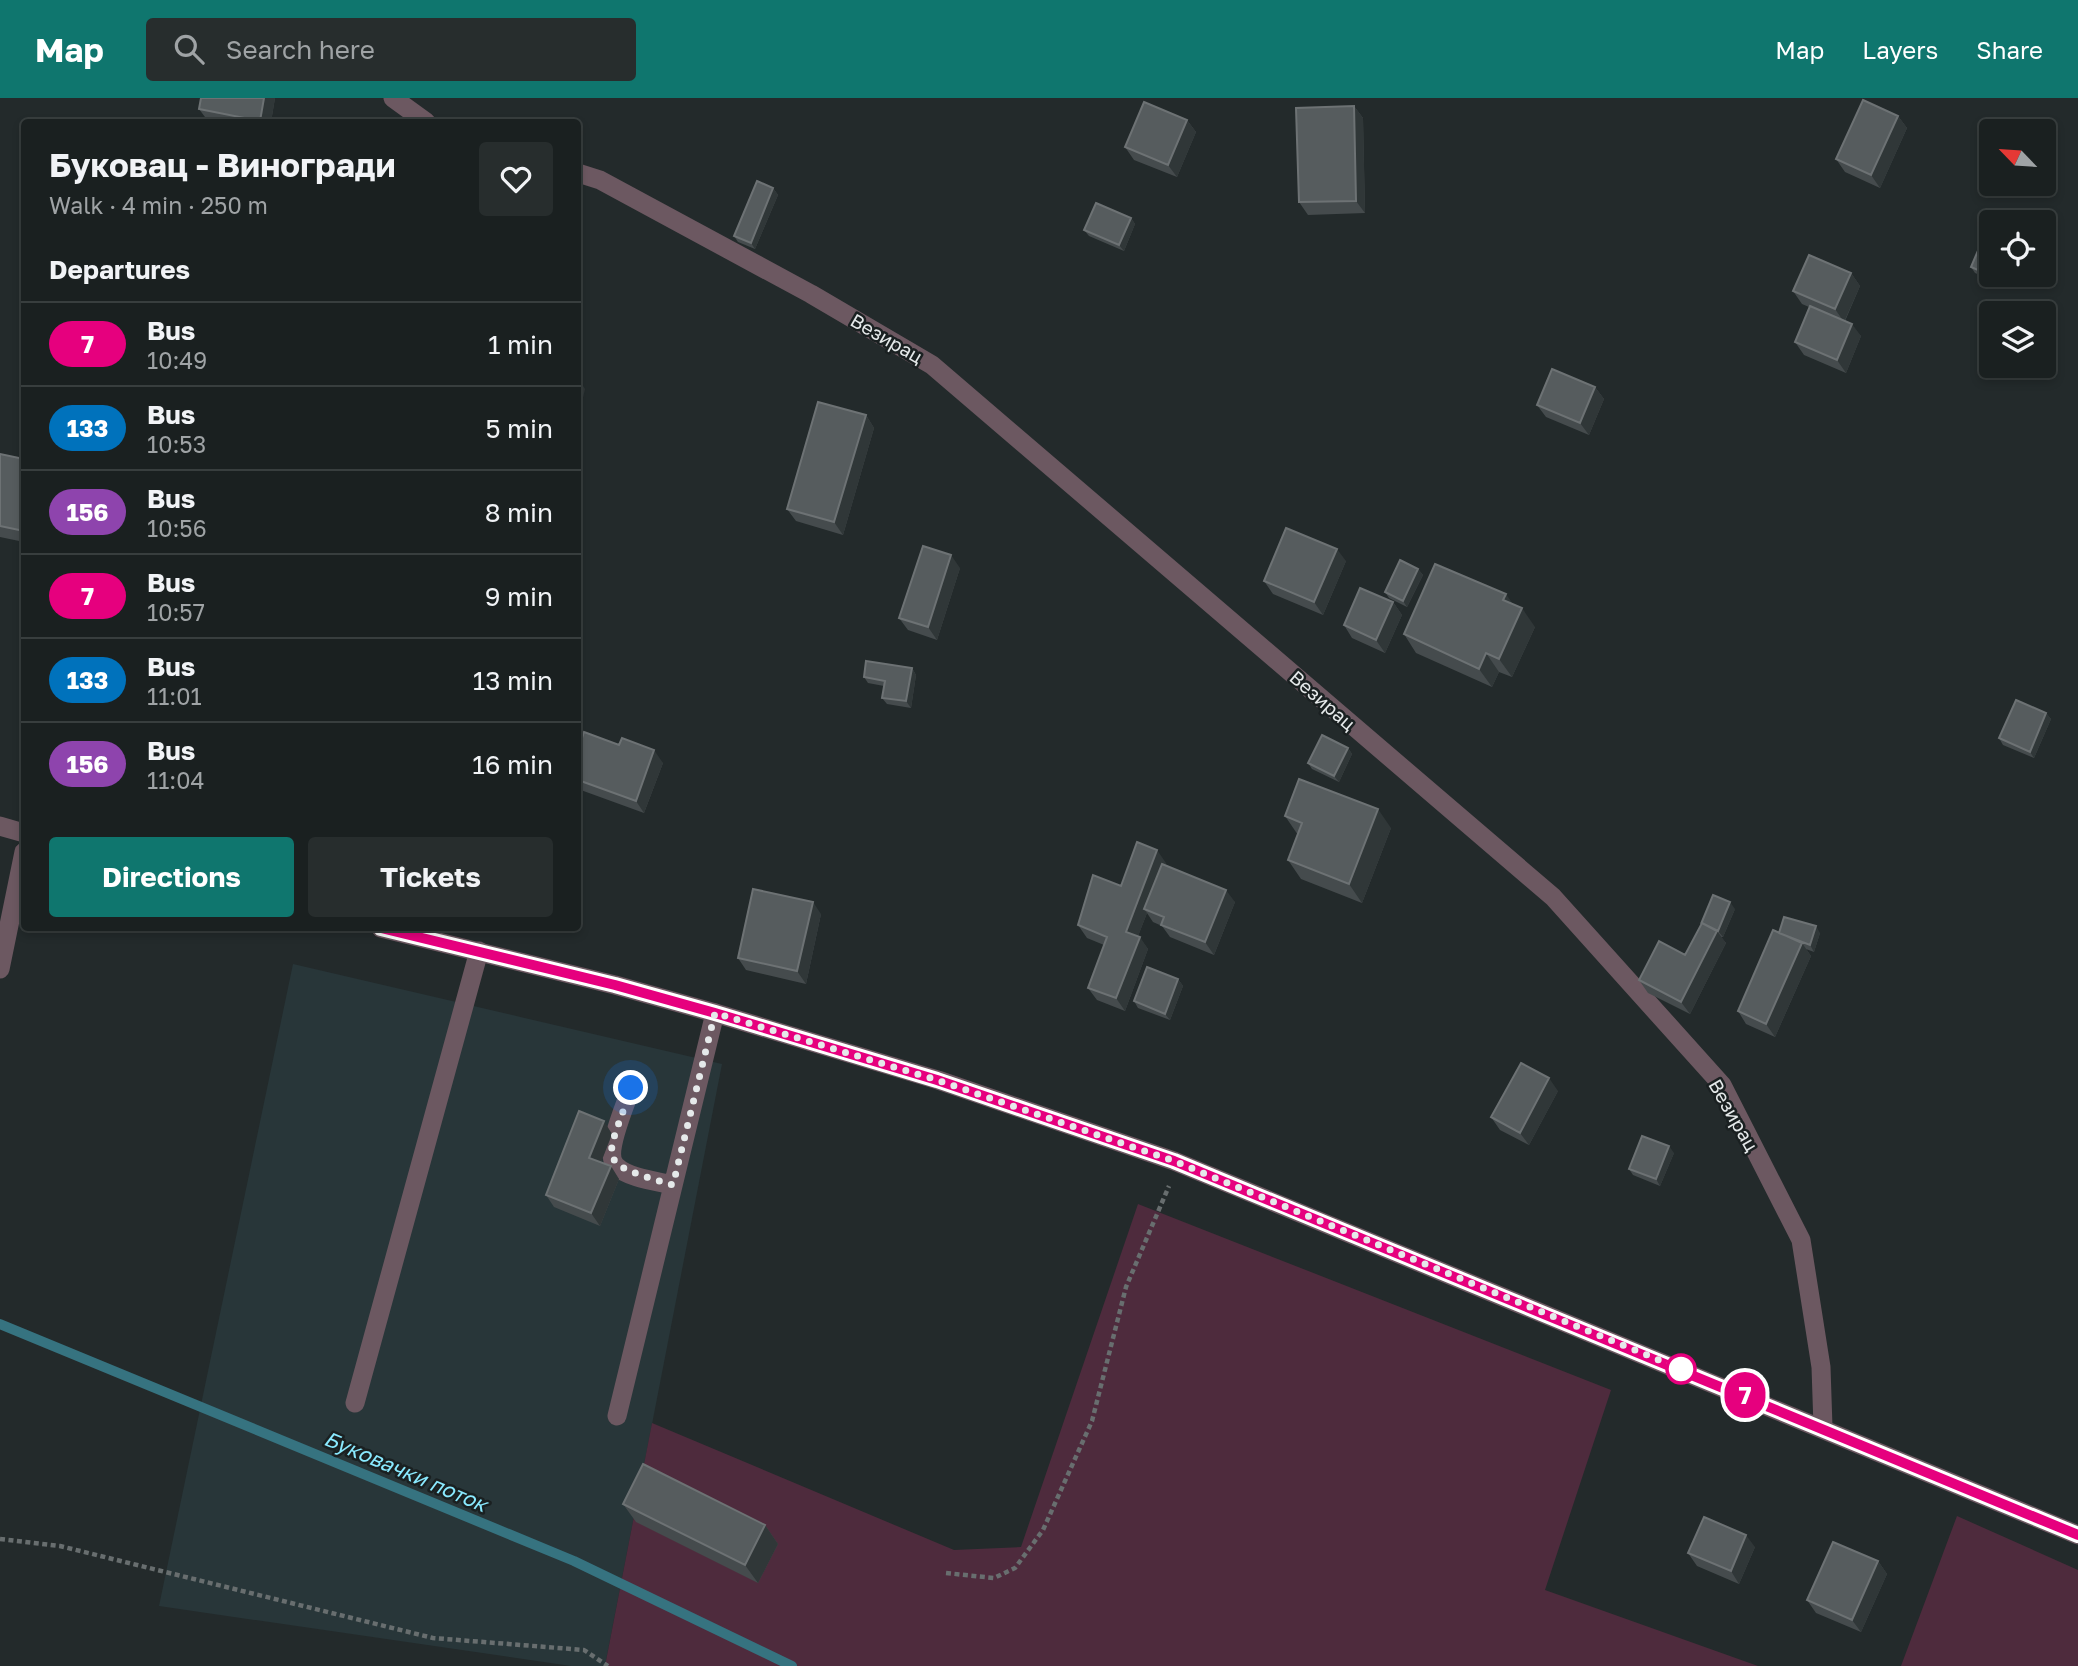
<!DOCTYPE html>
<html lang="en">
<head>
<meta charset="utf-8">
<style>
	:root { --surface:#1a2020; --page:#272d2d; --text:#f1f3f6; --muted:#9fa3a5; --line:#383e3e; --accent:#0f766e }
	body { margin:0; font-family:"Golos Text",sans-serif; background:var(--page); color:var(--text); height:100vh; display:flex; flex-direction:column; font-size:26px; white-space:nowrap }
	* { box-sizing:border-box; margin:0 }
	p { font-size:23px; color:var(--muted) }
	.icon { flex:none; width:38px; height:38px; fill:none; stroke:currentColor; stroke-width:2; stroke-linecap:round; stroke-linejoin:round }
	.map { position:relative; flex:1; overflow:hidden }
	.panel { position:absolute; left:21px; top:21px; width:560px; height:812px; display:flex; flex-direction:column; background:var(--surface); border-radius:7px; box-shadow:0 4px 10px #0003,0 0 0 2px var(--line) }
	.panel>* { flex:none }
	.badge { padding:0 14px; border-radius:23px; font-size:24px; line-height:46px }
	.needle { width:46px; rotate:295deg }
	.controls { position:absolute; left:1979px; top:21px; display:grid; gap:14px }
	.controls a { display:grid; place-items:center; width:77px; height:77px; border-radius:7px; background:var(--surface); box-shadow:0 4px 10px #0003,0 0 0 2px var(--line); font-size:35px }
	.you { position:absolute; width:35px; height:35px; margin:-18px; border:5px solid #fff; border-radius:50%; background:#1a73e8; box-shadow:0 0 0 10px #1a73e833 }
	.map>.badge { position:absolute; translate:-50% -50%; box-shadow:0 0 0 4px #fff }
	h2 { padding:0 28px; font-size:26px; line-height:63px }
	.round { display:grid; place-items:center; flex:none; width:74px; height:74px; border-radius:7px; background:var(--page) }
	.summary { display:flex; align-items:center; justify-content:space-between; height:119px; padding:0 28px }
	h1 { font-size:33px; font-weight:700; line-height:52px }
	.button { display:flex; gap:14px; margin-top:auto; padding:14px 28px }
	.button a { flex:1; height:80px; border-radius:7px; background:var(--accent); color:#fff; font-size:28px; font-weight:700; line-height:80px; text-align:center }
	.button a+a { background:var(--page); color:var(--text) }
	ul { padding:0; list-style:none }
	li { display:flex; align-items:center; gap:21px; height:84px; padding:0 28px; border-top:2px solid var(--line) }
	li div { flex:1 }
	li b { display:block; font-size:26px }
	li em { font-style:normal }
	li .badge { min-width:77px; font-weight:700; text-align:center }
	header { display:flex; align-items:center; gap:42px; box-sizing:border-box; height:98px; padding:0 35px; background:var(--accent); color:#fff }
	header strong { font-size:33px }
	nav { display:flex; gap:38px; margin-inline-start:auto; font-size:24px }
	.search { width:490px; height:63px; background:var(--page); display:flex; align-items:center; gap:18px; box-sizing:border-box; padding:0 24px; border-radius:7px; color:var(--muted); font-size:26px }
	.map>svg:first-child { display:block }
	.built { fill:#283639 }
	.green { fill:#4e2b3d }
	.lines { fill:none; stroke-linecap:round; stroke-linejoin:round }
	.stream { stroke:#367380; stroke-width:10 }
	.path { stroke:#686e6f; stroke-width:4.5; stroke-dasharray:5 3.5; stroke-linecap:butt }
	.service { stroke:#6c5861; stroke-width:19 }
	.minor { stroke:#6c5861; stroke-width:19 }
	.tertiary { stroke:#6c5861; stroke-width:19 }
	.wall { fill:#454b4d }
	.shaded-wall { fill:#303738 }
	.building { fill:#565c5e; stroke:#6d7274; stroke-width:2 }
	.line-casing { stroke:#fff; stroke-width:16 }
	.line { stroke:#e6007e; stroke-width:10 }
	.walk { stroke:#e5e9ea; stroke-width:7; stroke-dasharray:0 12.6 }
	.stop-dot { fill:#fff; stroke:#e6007e; stroke-width:3.5 }
	.labels { text-anchor:middle; dominant-baseline:central; stroke-width:5; stroke-linejoin:round; paint-order:stroke }
	.street-label { font-size:19px; fill:#e5e9ea; stroke:#1a2021 }
	.water-label { font-size:21px; font-style:italic; fill:#8aeaff; stroke:#1a2021 }
</style>
</head>
<body>
<header>
<strong>Map</strong>
<div class="search"><svg class="icon" aria-label="search" viewBox="0 0 24 24"><circle cx="10" cy="10" r="6"/><path d="M15 15l6 6"/></svg>Search here</div>
<nav><a>Map</a><a>Layers</a><a>Share</a></nav>
</header>
<div class="map">
<svg width="2078" height="1568" viewBox="0 0 2078 1568">
	<rect width="100%" height="100%" fill="#232a2b"/>
	<!-- built -->
	<path class="built" d="M293,866L722,966L605,1568H571L159,1508Z"/>
	<!-- green -->
	<path class="green" d="M1138,1106L1611,1292L1545,1492L1758,1568H605L652,1325L954,1452L1021,1449Z
		M1957,1418L2078,1472V1568H1901Z"/>
	<g class="lines">
		<!-- stream -->
		<path class="stream" d="M0,1226L574,1463L792,1568"/>
		<!-- path -->
		<path class="path" d="M0,1441L60,1448L433,1540L584,1552L608,1568
			M946,1475L994,1480L1015,1470L1043,1432L1092,1323L1126,1189L1169,1088"/>
		<!-- service -->
		<path class="service" d="M0,871L24,754
			M631,990C626,1006 603,1056 616,1068C628,1080 656,1083 673,1087
			M355,1305L479,853
			M617,1318L715,915"/>
		<!-- minor -->
		<path class="minor" d="M393,0L426,24
			M578,75L600,82L811,196L932,267L1553,799L1722,987L1801,1142L1821,1269L1823,1329"/>
		<!-- tertiary -->
		<path class="tertiary" d="M0,728L24,735
			M381,830L615,887L715,915L938,982L1174,1063L2078,1437"/>
	</g>
	<!-- wall -->
	<path class="wall" d="M275,0L271,24H214L208,23L199,11Z
		M1354,8L1363,20L1365,115L1308,117L1299,104Z
		M1898,18L1907,30L1880,90L1845,74L1836,61Z
		M1187,22L1196,34L1177,79L1134,62L1125,49Z
		M773,90L778,97L755,151L738,144L734,138Z
		M1131,120L1135,126L1124,153L1089,138L1084,132Z
		M1971,169L2002,177L1999,185L1975,175Z
		M1851,175L1860,188L1845,223L1861,238L1846,275L1804,257L1795,244L1809,209L1802,206L1793,193Z
		M1595,289L1604,301L1589,337L1546,319L1537,307Z
		M866,317L874,330L843,437L796,423L787,411Z
		M0,356L24,361V444L0,439Z
		M1346,463L1323,517L1273,496L1264,483Z
		M960,470L937,542L908,532L899,520Z
		M1418,471L1423,477L1407,509L1389,500L1385,494Z
		M1393,504L1402,517L1385,555L1352,540L1344,527Z
		M1535,529L1512,579L1499,574L1492,589L1416,555L1404,536Z
		M912,570L916,577L911,610L887,606L882,600L884,588L868,585L864,579Z
		M2046,615L2051,621L2034,660L2003,647L1999,640Z
		M619,647L663,665L644,715L578,691V652Z
		M1348,650L1352,656L1339,684L1312,671L1308,665Z
		M1285,718L1391,730L1362,805L1301,781L1288,762L1298,737Z
		M1166,765L1165,767L1235,804L1214,857L1170,839L1162,828L1153,824L1147,815L1138,838L1148,851L1125,913L1097,902L1088,890L1104,847L1087,840L1078,827L1121,788Z
		M1735,811L1723,839H1721L1726,845L1690,916L1648,895L1639,882L1685,857Z
		M821,816L806,886L746,872L738,860Z
		M1779,835H1820L1814,854L1806,851L1811,858L1775,939L1746,926L1738,913Z
		M1178,881L1183,888L1170,922L1138,910L1134,903Z
		M1558,993L1529,1047L1500,1032L1491,1019Z
		M612,1036L601,1064L619,1081L600,1128L554,1109L546,1097Z
		M1674,1055L1660,1088L1633,1077L1629,1071Z
		M623,1406L765,1427L778,1446L758,1485L636,1424Z
		M1755,1449L1739,1486L1697,1468L1688,1455Z
		M1878,1463L1887,1476L1861,1534L1816,1515L1807,1502Z"/>
	<!-- shaded-wall -->
	<path class="shaded-wall" d="M264,0H275L271,24H261L260,23Z
		M1354,8L1363,20L1365,115L1356,103Z
		M1898,18L1907,30L1880,90L1871,77Z
		M1187,22L1196,34L1177,79L1168,67Z
		M773,90L778,97L755,151L751,145Z
		M1131,120L1135,126L1124,153L1119,147Z
		M1851,175L1860,188L1844,224L1835,211Z
		M1995,177H2002L1999,185L1994,179Z
		M1852,226L1861,238L1846,275L1837,262Z
		M578,280L585,291L578,321Z
		M1595,289L1604,301L1589,337L1580,325Z
		M866,317L874,330L843,437L834,424Z
		M1337,451L1346,463L1323,517L1314,504Z
		M951,457L960,470L937,542L928,529Z
		M1418,471L1423,477L1407,509L1403,503Z
		M1506,496L1519,515L1503,502Z
		M1393,504L1402,517L1385,555L1376,542Z
		M1522,510L1535,529L1512,579L1499,561Z
		M1486,555L1499,574L1492,589L1479,571Z
		M912,570L916,577L911,610L906,603Z
		M2046,615L2051,621L2034,660L2030,654Z
		M1348,650L1352,656L1339,684L1334,678Z
		M654,652L663,665L644,715L636,703Z
		M1378,711L1391,730L1362,805L1349,786Z
		M1157,752L1166,765L1148,813L1144,811L1147,815L1135,846L1126,834Z
		M1226,792L1235,804L1214,857L1205,844Z
		M813,804L821,816L806,886L797,873Z
		M1730,804L1735,811L1723,839L1718,833Z
		M1816,828L1820,835L1814,854L1810,847Z
		M1717,833L1726,845L1690,916L1681,904Z
		M1140,839L1148,851L1125,913L1116,900Z
		M1802,845L1811,858L1775,939L1766,926Z
		M1178,881L1183,888L1170,922L1165,916Z
		M1549,980L1558,993L1529,1047L1520,1035Z
		M604,1023L612,1036L598,1072L589,1060Z
		M1669,1048L1674,1055L1660,1088L1656,1081Z
		M611,1068L619,1081L600,1128L591,1115Z
		M765,1427L778,1446L758,1485L745,1467Z
		M1746,1437L1755,1449L1739,1486L1731,1473Z
		M1878,1463L1887,1476L1861,1534L1852,1522Z"/>
	<!-- building -->
	<path class="building" d="M201,0H264L260,23L199,11Z
		M1863,2L1898,18L1871,77L1836,61Z
		M1144,4L1187,22L1168,67L1125,49Z
		M1354,8L1356,103L1299,104L1296,10Z
		M757,83L773,90L751,145L734,138Z
		M1096,105L1131,120L1119,147L1084,132Z
		M1991,122L1997,124H1992V177H1995L1994,179L1971,169Z
		M1809,157L1851,175L1835,211L1793,193Z
		M1810,208L1852,226L1837,262L1795,244Z
		M1552,271L1595,289L1580,325L1537,307Z
		M818,304L866,317L834,424L787,411Z
		M0,356L24,361V433L0,428Z
		M1286,430L1337,451L1314,504L1264,483Z
		M923,448L951,457L928,529L899,520Z
		M1400,462L1418,471L1403,503L1385,494Z
		M1435,466L1506,496L1503,502L1522,510L1499,561L1486,555L1479,571L1404,536Z
		M1360,490L1393,504L1376,542L1344,527Z
		M866,563L912,570L906,603L882,600L885,583L864,579Z
		M2016,602L2046,615L2030,654L1999,640Z
		M584,634L619,647L622,640L654,652L636,703L578,682V652Z
		M1322,637L1348,650L1334,678L1308,665Z
		M1299,681L1378,711L1349,786L1288,762L1302,725L1285,718Z
		M1137,744L1157,752L1126,834L1140,839L1116,900L1088,890L1107,839L1078,827L1093,777L1121,788Z
		M1162,766L1226,792L1205,844L1161,827L1164,819L1144,811Z
		M753,791L813,804L797,873L738,860Z
		M1713,797L1730,804L1718,833L1702,825L1701,826Z
		M1784,819L1816,828L1810,847L1779,835Z
		M1702,825L1717,833L1681,904L1639,882L1659,843L1685,857Z
		M1773,832L1802,845L1766,926L1738,913Z
		M1147,869L1178,881L1165,916L1134,903Z
		M1521,965L1549,980L1520,1035L1491,1019Z
		M579,1013L604,1023L589,1060L611,1068L591,1115L546,1097Z
		M1642,1038L1669,1048L1656,1081L1629,1071Z
		M643,1366L765,1427L745,1467L623,1406Z
		M1704,1419L1746,1437L1731,1473L1688,1455Z
		M1833,1444L1878,1463L1852,1522L1807,1502Z"/>
	<g class="lines">
		<!-- line casing -->
		<g class="line-casing">
			<path id="line" d="M381,830L615,887L715,915L937,982L1174,1063L2078,1437"/>
		</g>
		<!-- line -->
		<use href="#line" class="line"/>
		<!-- walk -->
		<path class="walk" d="M631,990C607,1065 591,1063 673,1087L715,915L937,982L1174,1063L1681,1271"/>
	</g>
	<!-- markers -->
	<circle class="stop-dot" cx="1681" cy="1271" r="14"/>
	<g class="labels">
		<!-- street labels -->
		<g class="street-label">
			<text transform="translate(887 240) rotate(30)">Везирац</text>
			<text transform="translate(1323 602) rotate(41)">Везирац</text>
			<text transform="translate(1734 1017) rotate(60)">Везирац</text>
		</g>
		<!-- water labels -->
		<g class="water-label">
			<text transform="translate(406 1373) rotate(23)">Буковачки поток</text>
		</g>
	</g>
</svg>
<div class="controls">
<a><svg class="needle" viewBox="-14 -14 28 28"><path d="M0-13l5 13h-10z" fill="#e53935"/><path d="M0 13l5-13h-10z" fill="#9fa3a5"/></svg></a>
<a><svg class="icon" aria-label="locate" viewBox="0 0 24 24"><circle cx="12" cy="12" r="6"/><path d="M12 2v4M12 18v4M2 12h4M18 12h4"/></svg></a>
<a><svg class="icon" aria-label="layers" viewBox="0 0 24 24"><path d="M12 4l9 5-9 5-9-5zM3 14l9 5 9-5"/></svg></a>
</div>
<div class="you" style="left:631px;top:990px"></div>
<b class="badge" style="left:1745px;top:1297px;background:#e6007e;color:#fff">7</b>
<section class="panel">
<div class="summary"><div><h1>Буковац - Виногради</h1><p>Walk · 4 min · 250 m</p></div><a class="round"><svg class="icon" aria-label="heart" viewBox="0 0 24 24"><path d="M12 20l-8-8c-3-5 5-10 8-4 3-6 11-1 8 4z"/></svg></a></div>
<h2>Departures</h2>
<ul>
<li><span class="badge" style="background:#e6007e;color:#fff">7</span><div><b>Bus</b><p>10:49</p></div><em>1 min</em></li>
<li><span class="badge" style="background:#0072bc;color:#fff">133</span><div><b>Bus</b><p>10:53</p></div><em>5 min</em></li>
<li><span class="badge" style="background:#8e44ad;color:#fff">156</span><div><b>Bus</b><p>10:56</p></div><em>8 min</em></li>
<li><span class="badge" style="background:#e6007e;color:#fff">7</span><div><b>Bus</b><p>10:57</p></div><em>9 min</em></li>
<li><span class="badge" style="background:#0072bc;color:#fff">133</span><div><b>Bus</b><p>11:01</p></div><em>13 min</em></li>
<li><span class="badge" style="background:#8e44ad;color:#fff">156</span><div><b>Bus</b><p>11:04</p></div><em>16 min</em></li>
</ul>
<div class="button"><a>Directions</a><a>Tickets</a></div>
</section>
</div>
</body>
</html>
